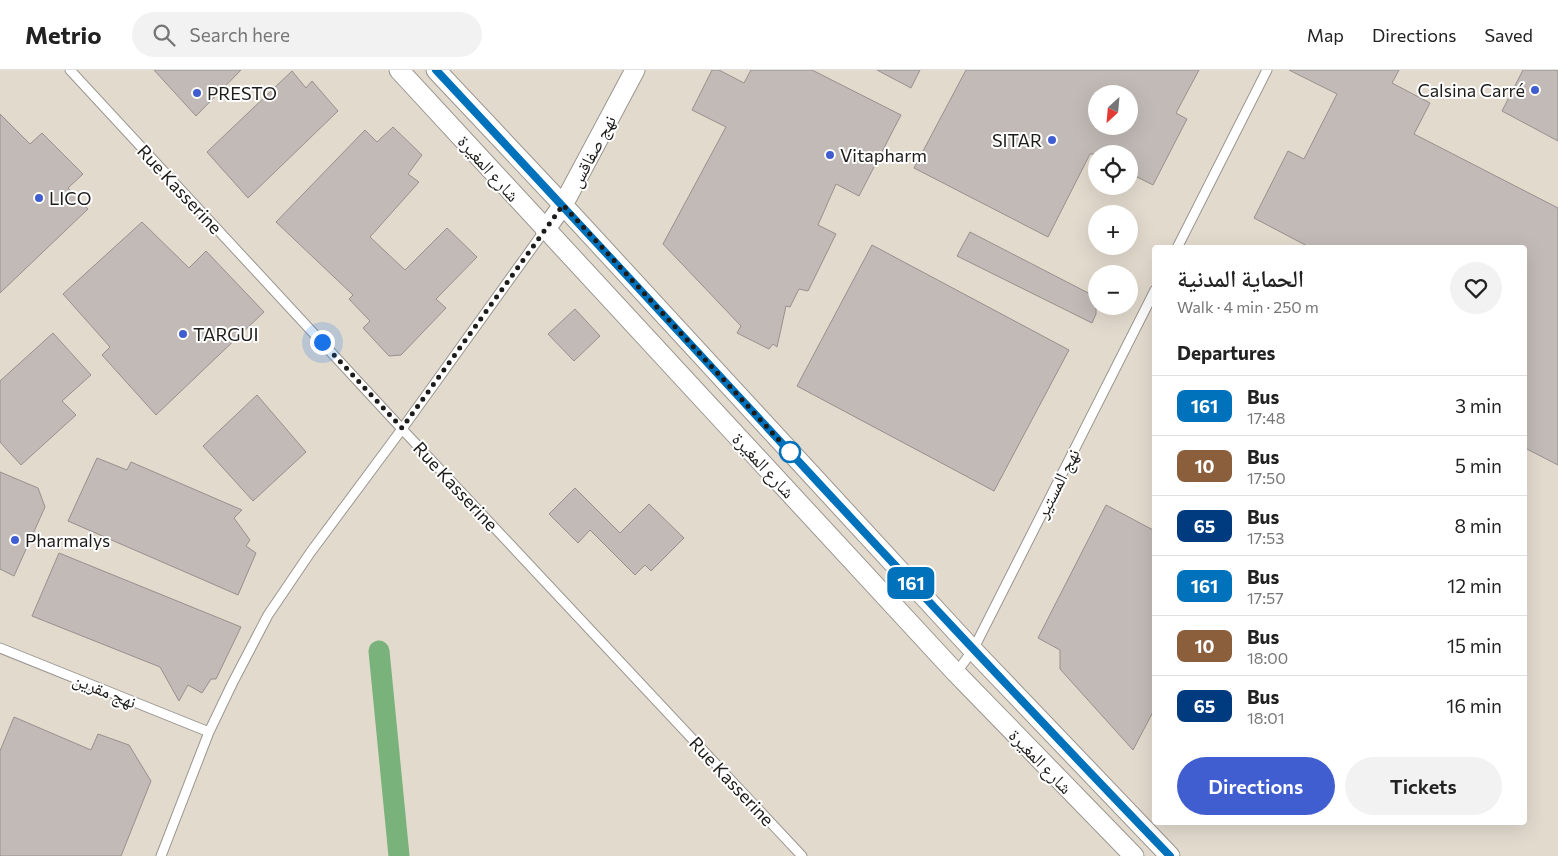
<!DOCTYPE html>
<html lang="en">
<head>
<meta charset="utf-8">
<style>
	:root { --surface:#fff; --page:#f2f2f2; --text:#222; --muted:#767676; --line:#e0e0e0; --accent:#415ed1 }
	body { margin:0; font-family:Commissioner,"Noto Naskh Arabic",sans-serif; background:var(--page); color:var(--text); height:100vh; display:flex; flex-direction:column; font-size:19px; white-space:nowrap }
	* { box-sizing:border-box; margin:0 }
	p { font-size:16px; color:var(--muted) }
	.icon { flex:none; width:28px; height:28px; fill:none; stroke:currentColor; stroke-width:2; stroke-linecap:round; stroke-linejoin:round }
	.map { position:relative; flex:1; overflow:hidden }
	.sheet { position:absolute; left:1152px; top:175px; width:375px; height:580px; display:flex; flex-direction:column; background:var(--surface); border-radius:5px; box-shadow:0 5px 20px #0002 }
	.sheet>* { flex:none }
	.badge { padding:0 10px; border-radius:8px; font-size:18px; line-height:32px }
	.needle { width:32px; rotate:206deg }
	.controls { position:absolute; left:1088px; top:15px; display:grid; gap:10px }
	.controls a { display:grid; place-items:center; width:50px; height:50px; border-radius:50%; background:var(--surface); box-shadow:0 5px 20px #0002; font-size:25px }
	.you { position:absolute; width:25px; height:25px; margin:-12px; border:4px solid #fff; border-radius:50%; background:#1a73e8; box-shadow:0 0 0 8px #1a73e833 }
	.map>.badge { position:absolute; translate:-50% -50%; box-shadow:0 0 0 2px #fff }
	h2 { padding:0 25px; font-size:19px; line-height:45px }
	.round { display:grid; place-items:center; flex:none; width:52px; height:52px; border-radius:26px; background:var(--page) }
	.headline { display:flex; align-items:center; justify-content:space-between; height:85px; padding:0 25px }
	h1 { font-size:24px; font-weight:600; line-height:38px }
	.action { display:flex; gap:10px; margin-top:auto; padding:10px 25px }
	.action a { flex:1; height:58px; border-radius:30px; background:var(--accent); color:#fff; font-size:20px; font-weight:600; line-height:58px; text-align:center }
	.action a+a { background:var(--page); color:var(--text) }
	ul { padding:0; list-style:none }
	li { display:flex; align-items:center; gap:15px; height:60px; padding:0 25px; border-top:1px solid var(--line) }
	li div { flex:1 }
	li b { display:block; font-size:19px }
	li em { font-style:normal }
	li .badge { min-width:55px; font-weight:700; text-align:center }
	header { display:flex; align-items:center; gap:30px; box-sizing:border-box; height:70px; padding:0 25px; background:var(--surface); border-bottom:1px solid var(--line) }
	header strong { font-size:24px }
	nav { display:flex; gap:28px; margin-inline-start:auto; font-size:18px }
	.search { width:350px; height:45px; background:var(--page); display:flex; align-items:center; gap:12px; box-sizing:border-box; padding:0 18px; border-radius:28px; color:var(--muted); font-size:19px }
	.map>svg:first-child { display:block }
	.built { fill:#e2dacd; fill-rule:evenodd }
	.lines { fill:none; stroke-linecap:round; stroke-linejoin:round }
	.canal { stroke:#7ab27b; stroke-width:21 }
	.building { fill:#c1bab7; stroke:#97908d; fill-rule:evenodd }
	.service-casing { stroke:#9a9690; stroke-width:11 }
	.minor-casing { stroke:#9a9690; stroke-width:21 }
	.service { stroke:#fff; stroke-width:9 }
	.minor { stroke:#fff; stroke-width:19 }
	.line-casing { stroke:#fff; stroke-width:11 }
	.line { stroke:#0072bc; stroke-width:8 }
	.walk { stroke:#1d1c1a; stroke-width:5; stroke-dasharray:0 9 }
	.poi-dot { fill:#415ed1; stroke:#fff; stroke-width:2 }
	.stop-dot { fill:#fff; stroke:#0072bc; stroke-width:2.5 }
	.labels { text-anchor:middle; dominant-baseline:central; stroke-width:4; stroke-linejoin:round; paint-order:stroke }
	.poi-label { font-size:18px; fill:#1d1c1a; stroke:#fff; text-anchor:start }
	.street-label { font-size:18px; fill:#1d1c1a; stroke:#fff }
</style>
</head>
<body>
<header>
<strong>Metrio</strong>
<div class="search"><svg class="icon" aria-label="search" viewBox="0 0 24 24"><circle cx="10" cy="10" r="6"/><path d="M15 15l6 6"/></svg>Search here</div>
<nav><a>Map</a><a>Directions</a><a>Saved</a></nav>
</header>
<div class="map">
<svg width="1558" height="786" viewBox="0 0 1558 786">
	<rect width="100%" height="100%" fill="#eae6df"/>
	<!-- built -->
	<path class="built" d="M0,0H1558V786H0ZM1096,24H1129V56H1096ZM1096,84H1129V116H1096ZM1096,144H1129V176H1096ZM1155,178H1525V752H1155ZM1096,204H1129V236H1096Z"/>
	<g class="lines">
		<!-- canal -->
		<path class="canal" d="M379,581L399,786"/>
	</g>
	<!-- building -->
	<path class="building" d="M154,0H241L196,46Z
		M712,0H719L744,13L751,0H812L901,45L859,126L836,114L818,155L836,164L808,221L799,219L790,237L786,236L777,277L773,274L769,279L737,263L741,256L663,174L726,57L692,40Z
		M877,0H920L911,18Z
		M966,0H1199L1176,43L1187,49L1153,115L1129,103V84H1090L1048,167L914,98ZM1096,24H1129V56H1096Z
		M1289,0H1399L1392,13L1430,33L1414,64L1558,138V395L1525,378V178H1311L1254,148L1288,81L1304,89L1337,24Z
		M1523,0H1558V71L1502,41Z
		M292,1L306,18L312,11L338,41L248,128L207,82Z
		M0,44L30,74L42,63L83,104L68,118L88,139L0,223Z
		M393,57L422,85L408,104L419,112L370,167L405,200L447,158L477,187L436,229L446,238L401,285L389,286L363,258L370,251L349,229L353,225L276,152L365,60L377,72Z
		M142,152L189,198L206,181L264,242L156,345L102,285L110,277L63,224Z
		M970,162L1096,227V244L1092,253L957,186Z
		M872,175L1069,280L994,421L797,316Z
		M575,239L600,266L574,291L548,264Z
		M53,263L91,305L62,331L76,345L21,395L0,372V311Z
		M257,325L306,382L253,431L203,376Z
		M97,388L127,400L131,392L242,440L234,448L250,470L246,476L256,483L238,525L68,451Z
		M0,402L38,418L45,437L14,506L0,499Z
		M575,418L620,463L649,434L684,468L651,501L645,495L635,505L590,460L578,473L549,444Z
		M1106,435L1155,461V638L1133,680L1060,599V580L1038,568Z
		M59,483L241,557L216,609H211L202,623L188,615L179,631L160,597L32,546Z
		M14,647L91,680L98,664L129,675L151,711L121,786H0V681Z"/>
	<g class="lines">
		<!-- service casing -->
		<g class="service-casing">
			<path id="service" d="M70,0L402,359L802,786
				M1177,178L1267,0
				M0,578L209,662
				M956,603L973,580L1155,220
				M161,786L209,662L232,614L268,545L310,483L402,359L545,160"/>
		</g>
		<!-- minor casing -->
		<g class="minor-casing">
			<path id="minor" d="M399,0L956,603L1134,786
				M436,0L563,135L973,580L1170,786
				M545,160L563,135L635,0"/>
		</g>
		<!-- service -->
		<use href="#service" class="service"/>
		<!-- minor -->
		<use href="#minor" class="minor"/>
	</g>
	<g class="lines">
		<!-- line casing -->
		<g class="line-casing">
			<path id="line" d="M436,0C681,262 921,528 1170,786"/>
		</g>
		<!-- line -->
		<use href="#line" class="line"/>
		<!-- walk -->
		<path class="walk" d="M322,272L402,358L563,135L790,382"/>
	</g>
	<!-- markers -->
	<g class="poi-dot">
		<circle cx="1535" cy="20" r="5"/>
		<circle cx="197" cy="23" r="5"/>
		<circle cx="1052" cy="70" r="5"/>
		<circle cx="830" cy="85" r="5"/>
		<circle cx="39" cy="128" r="5"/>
		<circle cx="183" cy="264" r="5"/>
		<circle cx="15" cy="470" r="5"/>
	</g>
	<circle class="stop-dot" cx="790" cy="382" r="10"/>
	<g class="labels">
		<!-- poi labels -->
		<g class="poi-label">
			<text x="1525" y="20" text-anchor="end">Calsina Carré</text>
			<text x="207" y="23">PRESTO</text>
			<text x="1042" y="70" text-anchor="end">SITAR</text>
			<text x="840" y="85">Vitapharm</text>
			<text x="49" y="128">LICO</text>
			<text x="193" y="264">TARGUI</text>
			<text x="25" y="470">Pharmalys</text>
		</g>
		<!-- street labels -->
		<g class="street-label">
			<text transform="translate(592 81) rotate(-62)">نهج صفاقس</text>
			<text transform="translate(489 98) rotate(48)">شارع المغيرة</text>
			<text transform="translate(180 119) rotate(47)">Rue Kasserine</text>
			<text transform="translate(764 395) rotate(47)">شارع المغيرة</text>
			<text transform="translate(1057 413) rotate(-63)">نهج المستير</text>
			<text transform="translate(456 416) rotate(47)">Rue Kasserine</text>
			<text transform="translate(105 620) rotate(22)">نهج مقرين</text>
			<text transform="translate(1041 691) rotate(46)">شارع المغيرة</text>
			<text transform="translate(732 711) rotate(47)">Rue Kasserine</text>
		</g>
	</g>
</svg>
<div class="controls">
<a><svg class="needle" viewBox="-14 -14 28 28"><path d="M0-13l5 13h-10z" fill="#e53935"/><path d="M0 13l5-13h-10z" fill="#767676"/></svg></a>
<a><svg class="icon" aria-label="locate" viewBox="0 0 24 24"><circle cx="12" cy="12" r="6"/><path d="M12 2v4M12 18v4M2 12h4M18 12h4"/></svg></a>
<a>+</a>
<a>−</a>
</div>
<div class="you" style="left:322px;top:272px"></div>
<b class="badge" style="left:911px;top:513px;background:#0072bc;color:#fff">161</b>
<section class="sheet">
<div class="headline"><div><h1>الحماية المدنية</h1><p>Walk · 4 min · 250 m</p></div><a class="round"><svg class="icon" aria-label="heart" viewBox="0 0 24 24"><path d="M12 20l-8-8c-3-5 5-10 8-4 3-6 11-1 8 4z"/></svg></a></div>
<h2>Departures</h2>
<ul>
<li><span class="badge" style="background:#0072bc;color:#fff">161</span><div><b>Bus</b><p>17:48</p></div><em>3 min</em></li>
<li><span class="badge" style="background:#8b5e3c;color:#fff">10</span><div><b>Bus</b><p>17:50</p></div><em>5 min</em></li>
<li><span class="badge" style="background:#003b80;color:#fff">65</span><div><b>Bus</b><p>17:53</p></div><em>8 min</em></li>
<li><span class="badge" style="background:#0072bc;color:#fff">161</span><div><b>Bus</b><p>17:57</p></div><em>12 min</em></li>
<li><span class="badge" style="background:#8b5e3c;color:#fff">10</span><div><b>Bus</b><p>18:00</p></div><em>15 min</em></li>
<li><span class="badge" style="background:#003b80;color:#fff">65</span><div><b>Bus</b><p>18:01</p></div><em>16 min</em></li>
</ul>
<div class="action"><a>Directions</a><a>Tickets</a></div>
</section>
</div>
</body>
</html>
